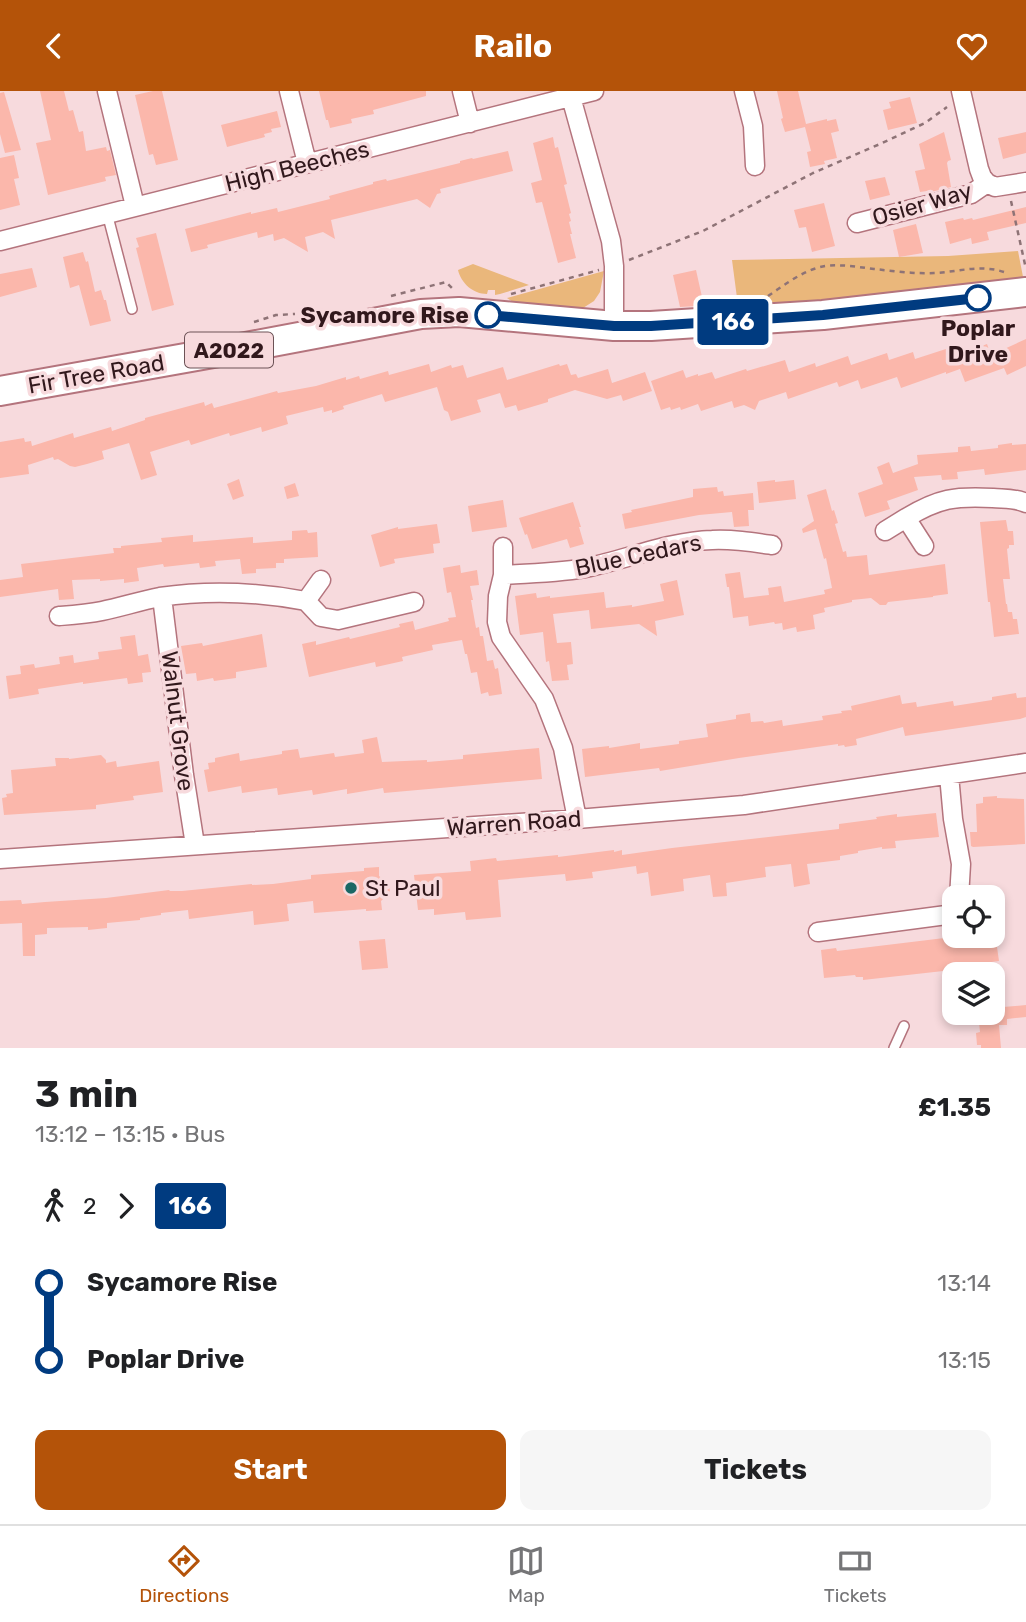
<!DOCTYPE html>
<html lang="en">
<head>
<meta charset="utf-8">
<style>
	:root { --surface:#fff; --page:#f6f6f6; --text:#202124; --muted:#757577; --line:#e0e0e0; --accent:#b45309 }
	body { margin:0; font-family:Rubik,sans-serif; background:var(--page); color:var(--text); height:100vh; display:flex; flex-direction:column; font-size:26px; white-space:nowrap }
	* { box-sizing:border-box; margin:0 }
	p { font-size:23px; color:var(--muted) }
	.icon { flex:none; width:38px; height:38px; fill:none; stroke:currentColor; stroke-width:2; stroke-linecap:round; stroke-linejoin:round }
	.map { position:relative; height:957px; overflow:hidden }
	.drawer { display:flex; flex-direction:column; background:var(--surface); flex:1 }
	.drawer>* { flex:none }
	.badge { padding:0 14px; border-radius:5px; font-size:24px; line-height:46px }
	.tools { position:absolute; left:942px; top:794px; display:grid; gap:14px }
	.tools a { display:grid; place-items:center; width:63px; height:63px; border-radius:14px; background:var(--surface); box-shadow:0 4px 10px #0003; font-size:35px }
	.map>.badge { position:absolute; translate:-50% -50%; box-shadow:0 0 0 4px #fff }
	.legs { display:flex; align-items:center; gap:10px; height:77px; padding:0 35px; font-size:23px }
	.legs p { margin-inline-start:auto }
	.overview { display:flex; align-items:center; justify-content:space-between; height:119px; padding:0 35px }
	h1 { font-size:38px; font-weight:700; line-height:52px }
	.button { display:flex; gap:14px; margin-top:auto; padding:14px 35px }
	.button a { flex:1; height:80px; border-radius:14px; background:var(--accent); color:#fff; font-size:28px; font-weight:700; line-height:80px; text-align:center }
	.button a+a { background:var(--page); color:var(--text) }
	ul { padding:0 35px; list-style:none }
	li { display:flex; align-items:center; gap:24px; height:77px; font-size:26px }
	li i { display:grid; place-items:center; width:10px; height:100%; margin:0 9px; background:currentColor }
	li i::after { content:''; width:18px; height:18px; margin:-9px; border:5px solid; border-radius:50%; background:var(--surface) }
	li p { margin-inline-start:auto }
	li:first-child i { background:linear-gradient(#0000 50%,currentColor 0) }
	li:last-child i { background:linear-gradient(currentColor 50%,#0000 0) }
	header { display:flex; justify-content:space-between; align-items:center; height:91px; padding:0 35px; background:var(--accent); color:#fff; font-size:32px; font-weight:700 }
	.dock { display:flex; justify-content:space-around; align-items:center; height:98px; border-top:2px solid var(--line); background:var(--surface); font-size:19px; color:var(--muted) }
	.dock a { display:grid; justify-items:center; gap:4px }
	.dock .current { color:var(--accent) }
	.map>svg:first-child { display:block }
	.green { fill:#eab77b }
	.building { fill:#fbb7ab }
	.lines { fill:none; stroke-linecap:round; stroke-linejoin:round }
	.service-casing { stroke:#b4747d; stroke-width:12 }
	.minor-casing { stroke:#b4747d; stroke-width:21 }
	.primary-casing { stroke:#b4747d; stroke-width:32 }
	.path { stroke:#8e7376; stroke-width:2.5; stroke-dasharray:5 5; stroke-linecap:butt }
	.service { stroke:#fff; stroke-width:9 }
	.minor { stroke:#fff; stroke-width:18 }
	.primary { stroke:#fff; stroke-width:28 }
	.line-1-casing { stroke:#fff; stroke-width:16 }
	.line-1 { stroke:#003b80; stroke-width:10 }
	.stop-1-dot { fill:#fff; stroke:#003b80; stroke-width:3.5 }
	.poi-dot { fill:#1a6764; stroke:#f7dadd; stroke-width:2.5 }
	.labels { text-anchor:middle; dominant-baseline:central; stroke-width:7; stroke-linejoin:round; paint-order:stroke }
	.shield { fill:#f7dadd; stroke:#6c5256; stroke-width:2 }
	.shield-label { font-size:21px; font-weight:bold; fill:#31181c }
	.street-label { font-size:23px; fill:#31181c; stroke:#f7dadd }
	.stop-label { font-size:23px; font-weight:bold; fill:#31181c; stroke:#f7dadd; text-anchor:end }
	.poi-label { font-size:23px; fill:#31181c; stroke:#f7dadd; text-anchor:start }
</style>
</head>
<body>
<header><svg class="icon" aria-label="back" viewBox="0 0 24 24"><path d="M15 5l-7 7 7 7"/></svg>Railo<svg class="icon" aria-label="heart" viewBox="0 0 24 24"><path d="M12 20l-8-8c-3-5 5-10 8-4 3-6 11-1 8 4z"/></svg></header>
<div class="map">
<svg width="1026" height="957" viewBox="0 0 1026 957">
	<rect width="100%" height="100%" fill="#f7dadd"/>
	<!-- green -->
	<path class="green" d="M1018,160L1024,191L739,222L732,169L948,165Z
		M473,173L529,194L500,203L495,204V199H488L487,203C473,203 461,192 458,179Z
		M604,180L600,201L594,210L583,217L568,219L521,216L507,207Z"/>
	<!-- building -->
	<path class="building" d="M40,0H64L69,20L73,19L79,41L83,40L86,60L106,56L107,60L110,59L116,84L105,86L106,90L48,104L36,52L51,49Z
		M153,0H162L178,69L156,74L153,63L149,64L135,4Z
		M319,0H426V5L373,19L374,23L351,28L352,32L330,37L328,29H326Z
		M777,0H798L806,33L827,28V30L836,28L839,40L831,42L837,67L824,70L825,73L810,76L807,61L811,60L805,36L785,41L781,28L783,27Z
		M4,1L21,59L5,62L0,43V2Z
		M910,6L917,32L888,39L883,19L891,17L889,11Z
		M277,20L281,36L271,38L272,41L264,43L265,46L227,56L221,34Z
		M944,41L951,69L948,70L947,72L951,96L927,102V100L920,101L915,80L925,78L919,53Z
		M1026,41V62L1003,68L998,47Z
		M553,46L555,57L558,56L567,93L564,94L571,122L569,123L571,130L569,131L572,143H570L576,167L558,172L542,111L536,112L531,92L542,89L533,52Z
		M508,60L513,80L440,98L441,102L437,103L430,117L417,108L331,129L335,148L323,141L305,146L308,161L284,147L274,150L273,143L258,147L257,141L207,154L208,157L191,161L185,138L251,121V123L277,117L278,121L330,108L329,105L373,93V91L386,88L387,90L460,72V70L472,67L473,68Z
		M14,64L19,87L14,88L20,114L0,119V67Z
		M885,86L890,104L870,109L865,90Z
		M824,112L835,155L812,161L806,136L799,137L794,119Z
		M1026,116V132L987,141L989,149L972,153L971,147L950,153L945,131L963,127L964,129L972,127L973,129Z
		M916,133L923,162L899,166L893,139Z
		M156,142L174,214L152,220L136,157L139,156L136,147Z
		M83,161L86,171L88,170L95,201L101,199L104,209H106L111,230L90,235L79,194L70,197L63,166Z
		M32,177L37,196L0,206V183Z
		M696,179L702,206L695,208L697,215L680,216L673,184Z
		M1026,248V275L1007,284L1004,277L965,291L960,278L946,283V281L901,297L897,286L861,298L858,289L839,296L837,291L788,308L786,301L759,310L755,319L744,314L734,317L732,310L701,320L698,313L681,319L680,316L671,319L670,316L661,319L651,290L683,279L686,287L698,283V285L712,281L715,288L746,278L747,280L785,269L789,281L815,272L816,276L848,265L851,274L887,262L889,269L913,261L915,268L949,257L952,264L968,257L969,260L987,253L991,264Z
		M429,273L431,281L451,274L452,277L463,274L467,287L503,276L507,289L559,273L560,275L567,273L571,284L576,283L578,287L608,278L612,292L645,281L652,300L623,310L621,304L607,308L575,299L548,308V311L518,320L516,314L505,317L500,302L477,309L481,321L451,330L448,321L444,319L437,296L385,311L382,303L343,315L344,318L332,322V319L324,321L323,316L286,325L288,333L262,341L261,336L230,345L229,342L191,354L189,349L150,361L157,384L141,389L129,352L102,360L104,368L87,373L75,376L70,375L58,368L54,369L53,366L28,374L29,383L0,387V351L24,347L25,351L31,350L32,355L73,342L74,347L111,336L112,340L145,329V327L204,311L205,315L212,312L214,317L277,300L278,302L316,295L346,286V289L359,285L360,288L388,280L389,284Z
		M1012,352V354L1026,353V379L985,384L984,378L957,381L958,388L942,389L941,384L914,386L918,399L887,410L890,418L865,426L858,402L883,393L877,376L889,371L893,382L918,373L917,364L958,361V356L970,355L971,360L998,357V354Z
		M239,388L244,405L233,409L227,393Z
		M775,389V391L794,389L796,408L759,412L757,391Z
		M295,392L299,405L287,408L284,396Z
		M717,396L718,401L723,400L724,405L753,402L754,419H748L749,435L734,436L732,421L699,424L625,438L622,423L632,421L631,419L693,406V398Z
		M826,398L832,420L834,419L838,432L835,433L843,461L846,460L847,466L867,464L869,484L945,473L948,503L933,505V506L888,511L886,514H880L871,507L852,509V511L824,517L825,521L813,524L815,538L797,541L796,536L783,539L782,532L775,533L774,531L749,535L748,525L733,527L729,496H727L725,483L740,481L744,507L769,504L768,497L781,495L784,511L825,503L824,499L832,497L826,467L824,468L816,438L803,442L802,438L814,430L807,404Z
		M503,409L507,436L472,441L468,415Z
		M573,411L581,436H579L584,453L570,457L567,448L532,458L527,443L525,444L519,427Z
		M1006,429L1008,440H1013L1014,454H1009V457L1007,458L1010,488H1003L1006,513H1007L1008,521H1012L1013,528H1017L1019,543L994,546L990,511H988L980,431Z
		M437,433L440,452L433,453L434,462L394,468L395,472L380,476L371,444L398,436V438Z
		M307,439L308,442L317,441L318,466L284,468V472H276V477L256,478V482L242,483L240,468L215,470L216,475L200,477L199,472L164,476L163,473L137,477L139,490L124,492V488L100,490V488L72,489L74,508L59,509L58,498L0,506V489L23,486L21,473L114,462L113,457H121V455L162,451L161,447L193,444V451L253,446V452L292,449V440Z
		M460,474L461,482L477,479L479,494L470,495L473,509H471L476,537L479,536L480,545H483L487,570L493,569L495,578L498,577L502,603L489,605L488,601L481,603L477,581L471,582L467,563H465L462,549L432,554L433,559L402,566L403,570L376,576L375,571L309,586L302,553L316,550V554L349,546L350,548L400,536L399,533L413,530L415,539L449,530L448,527L456,526L451,501L447,502L443,477Z
		M677,489L684,524L655,530L657,545L639,533L591,538L589,519L553,523L557,552L571,551L573,573L567,574L569,589L552,590L549,570L546,571L543,541L520,544L515,505L536,502L537,507L550,505V507L604,501L606,517L632,514V516L664,510L660,493Z
		M262,543L267,576L236,581V587L214,590L213,587L197,590L196,582L186,583L181,555L202,552L203,555Z
		M135,544L138,565L148,563L151,581L142,582L143,591L128,593L127,587L83,593V591L38,598L39,603L9,608L6,585L21,583L20,575L34,573L35,577L60,573L59,566L73,564L74,572L99,568L98,561L122,558L120,546Z
		M1016,602L1017,607L1026,606V626L1020,628L905,645L903,636L856,648L857,654L845,656L844,654L838,655V653L739,667L660,680L659,677L585,686L582,658L609,655V657L640,652V658L679,653V650L708,646L706,633L736,628V624L750,622L751,631L763,630L764,632L782,629L783,635L823,629L822,625L842,622L841,620L851,619L852,620L851,615L900,604L902,613L916,611L917,616L953,610L954,615L992,609V606Z
		M377,646L382,671L427,669V671L463,668V664L539,657L542,688L384,702L383,697L347,703V698L313,704L312,699L278,704L277,697L242,702L241,695L208,701L204,679L209,678L208,672L215,671V667L239,662L240,670L282,663V660L298,658L300,667L334,662L335,666L364,662L362,649Z
		M101,664L106,669V672L116,670L117,676L159,670L163,701L133,705L134,709L96,714V718L4,724L2,707L7,706L6,703L13,702L11,679L56,675L55,667H69V668Z
		M997,705V707L1024,708L1025,753L973,756L971,755L970,741H977L976,713L983,712V706Z
		M936,722L939,746L895,750L896,757L882,758V756L858,760V762L840,765V769L807,773L810,793L794,796L791,773L765,776L766,786L726,792L727,805L713,806L710,784L683,788L684,800L651,805L648,781L637,783L636,775L592,781L593,787L566,790L565,783L498,789L501,826L466,829L465,821L434,824V818L418,819L414,784L471,780L470,770L496,767L497,770L558,764V766L614,759V761L622,759V764L672,757L839,738V733L877,728L876,726L897,723V726Z
		M379,776V785L389,793L390,801L381,810L382,819L366,820V818L314,822L313,810L287,813L289,830L254,834L253,820L189,828L188,819L161,822V824L140,827V829L107,832V837L88,839V836L47,837V843L35,844V865H23L22,832L0,833V810L21,809L22,813L45,811L106,807L169,799L170,800H182L252,793V794L273,793L311,788V784L364,780V777Z
		M961,845H988L989,850L996,849L999,870L961,875V878L863,889V886H856L855,884L824,887L821,859L836,857L837,860Z
		M385,848L388,877L362,879L359,850Z
		M1026,914V926L1007,928V934H999L1001,957H981V954H977L976,942L980,941L978,922H992V917Z"/>
	<g class="lines">
		<!-- service casing -->
		<g class="service-casing">
			<path id="service" d="M107,122L132,218
				M894,957L904,935"/>
		</g>
		<!-- minor casing -->
		<g class="minor-casing">
			<path id="minor" d="M107,0L135,115
				M289,0L307,72
				M462,0L470,32
				M744,0L753,35L755,75
				M961,0L979,78L982,86L987,92
				M571,6L611,150L614,175V235
				M857,132L971,103L987,92L995,96L1026,91
				M0,150L594,0
				M885,440L906,427
				M924,455L906,427C939,407 955,405 993,407C1004,408 1016,407 1026,412
				M503,456V484L498,505L497,531L501,546L544,608L563,657L577,728
				M503,484C532,482 562,482 590,476C630,467 672,450 712,449C733,448 752,451 772,454
				M162,506L184,684L195,754
				M306,510L321,489
				M59,525C73,524 88,523 102,520C121,516 140,510 160,506C208,499 258,501 306,510L321,526L338,529L414,511
				M949,684L953,728L961,773L959,807
				M0,768L577,728L744,714L1026,672
				M818,841L954,823"/>
		</g>
		<!-- primary casing -->
		<g class="primary-casing">
			<path id="primary" d="M0,300L219,261L421,223L459,221L614,235H651L823,224L1026,201"/>
		</g>
		<!-- path -->
		<path class="path" d="M1011,110L1026,178
			M629,169L703,140L813,82L880,53L925,32L947,16
			M511,203L599,179
			M391,205L446,191L453,198
			M768,205C786,193 803,179 825,175C842,173 858,176 874,178C893,180 914,183 934,182C958,181 980,173 1004,181
			M254,231L276,224L295,223"/>
		<!-- service -->
		<use href="#service" class="service"/>
		<!-- minor -->
		<use href="#minor" class="minor"/>
		<!-- primary -->
		<use href="#primary" class="primary"/>
	</g>
	<g class="lines">
		<!-- line-1 casing -->
		<g class="line-1-casing">
			<path id="line-1" d="M488,224L614,235H651L823,224L978,207"/>
		</g>
		<!-- line-1 -->
		<use href="#line-1" class="line-1"/>
	</g>
	<!-- markers -->
	<g class="stop-1-dot">
		<circle cx="978" cy="207" r="12"/>
		<circle cx="488" cy="224" r="12"/>
	</g>
	<circle class="poi-dot" cx="351" cy="797" r="7"/>
	<g class="labels">
		<!-- shield labels -->
		<rect class="shield" x="185" y="241.5" width="88" height="35" rx="5"/>
		<g class="shield-label">
			<text x="229" y="259">A2022</text>
		</g>
		<!-- street labels -->
		<g class="street-label">
			<text transform="translate(297 75) rotate(-14)">High Beeches</text>
			<text transform="translate(922 113) rotate(-16)">Osier Way</text>
			<text transform="translate(96 283) rotate(-10)">Fir Tree Road</text>
			<text transform="translate(638 464) rotate(-12)">Blue Cedars</text>
			<text transform="translate(178 630) rotate(83)">Walnut Grove</text>
			<text transform="translate(514 732) rotate(-4)">Warren Road</text>
		</g>
		<!-- stop labels -->
		<g class="stop-label">
			<text x="469" y="224">Sycamore Rise</text>
			<text x="978" y="237" text-anchor="middle">Poplar<tspan x="978" dy="26">Drive</tspan></text>
		</g>
		<!-- poi labels -->
		<g class="poi-label">
			<text x="365" y="797">St Paul</text>
		</g>
	</g>
</svg>
<div class="tools">
<a><svg class="icon" aria-label="locate" viewBox="0 0 24 24"><circle cx="12" cy="12" r="6"/><path d="M12 2v4M12 18v4M2 12h4M18 12h4"/></svg></a>
<a><svg class="icon" aria-label="layers" viewBox="0 0 24 24"><path d="M12 4l9 5-9 5-9-5zM3 14l9 5 9-5"/></svg></a>
</div>
<b class="badge" style="left:733px;top:231px;background:#003b80;color:#fff">166</b>
</div>
<section class="drawer">
<div class="overview"><div><h1>3 min</h1><p>13:12 – 13:15 · Bus</p></div><b>£1.35</b></div>
<div class="legs"><svg class="icon" aria-label="walk" viewBox="0 0 24 24"><circle cx="13" cy="4" r="2"/><path d="M13 8l-2 6 4 7M11 14l-3 7M7 12l3-4h3l4 4"/></svg>2<svg class="icon" aria-label="forward" viewBox="0 0 24 24"><path d="M9 5l7 7-7 7"/></svg><b class="badge" style="background:#003b80;color:#fff">166</b></div>
<ul>
<li><i style="color:#003b80"></i><b>Sycamore Rise</b><p>13:14</p></li>
<li><i style="color:#003b80"></i><b>Poplar Drive</b><p>13:15</p></li>
</ul>
<div class="button"><a>Start</a><a>Tickets</a></div>
</section>
<nav class="dock">
<a class="current"><svg class="icon" aria-label="directions" viewBox="0 0 24 24"><path d="M12 3l9 9-9 9-9-9zM9 14v-3h6M13 9l2 2-2 2"/></svg>Directions</a>
<a><svg class="icon" aria-label="map" viewBox="0 0 24 24"><path d="M3 6l6-2 6 2 6-2v14l-6 2-6-2-6 2zM9 4v14M15 6v14"/></svg>Map</a>
<a><svg class="icon" aria-label="tickets" viewBox="0 0 24 24"><path d="M3 7h18v10H3zM15 7v10"/></svg>Tickets</a>
</nav>
</body>
</html>
